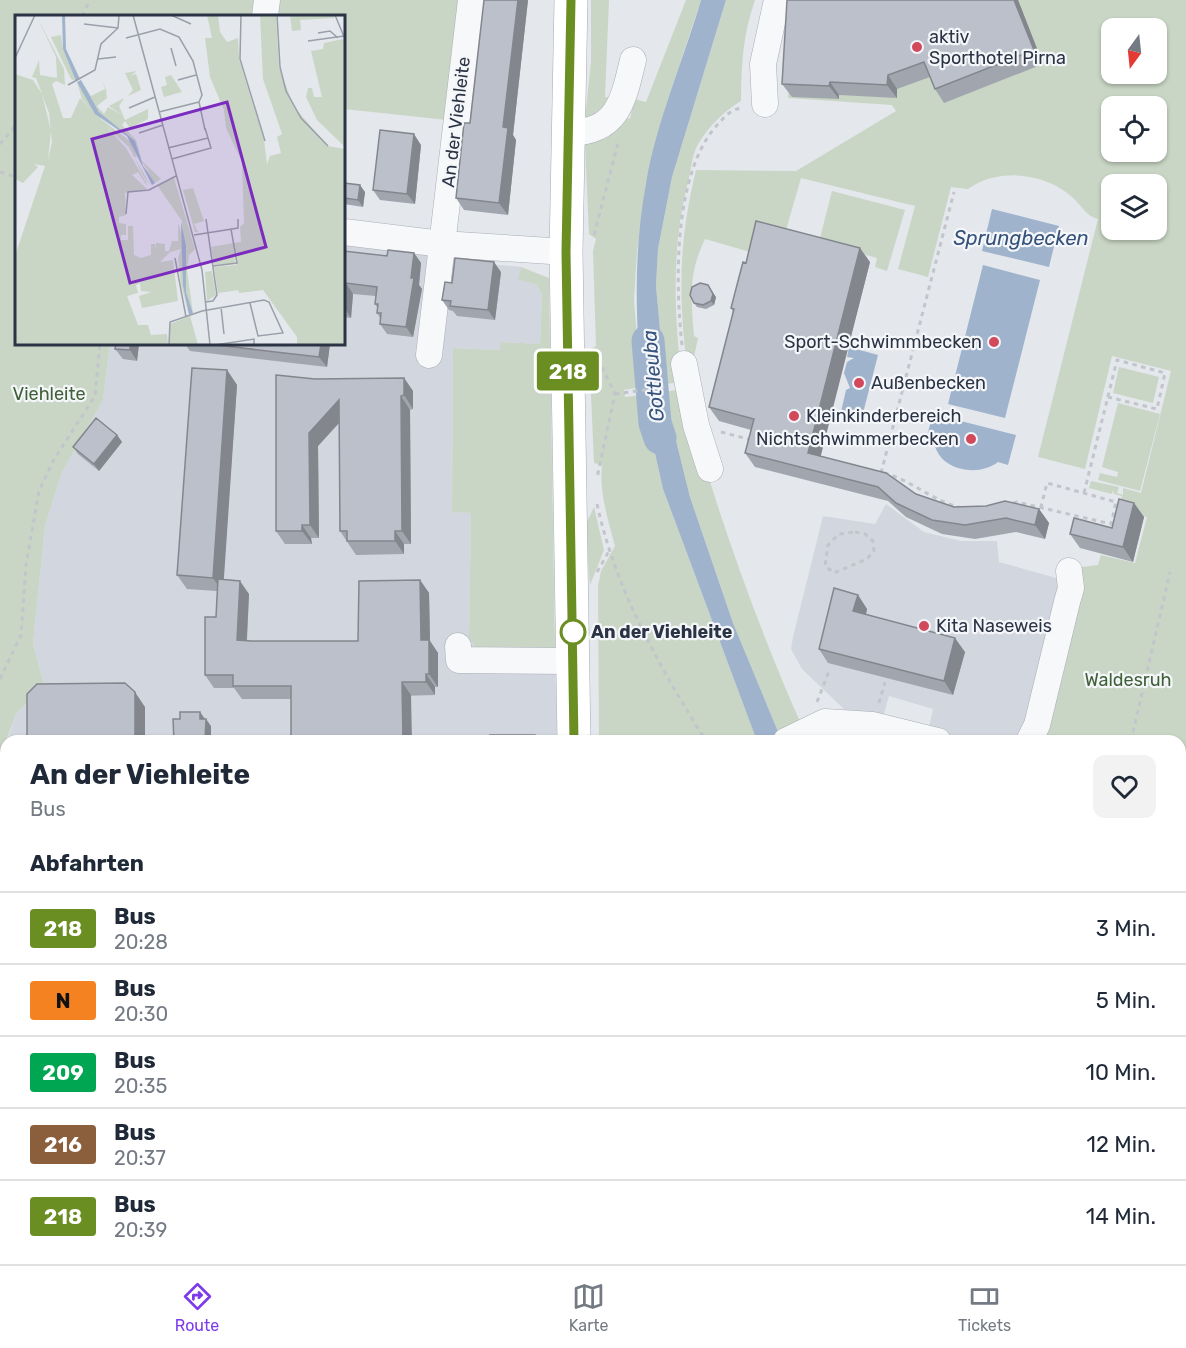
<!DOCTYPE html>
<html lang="de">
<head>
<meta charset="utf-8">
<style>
	:root { --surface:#fff; --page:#f2f2f3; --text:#1f2937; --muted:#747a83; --line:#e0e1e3; --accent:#7c3aed }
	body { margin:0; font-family:Rubik,sans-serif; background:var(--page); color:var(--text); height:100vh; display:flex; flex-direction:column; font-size:22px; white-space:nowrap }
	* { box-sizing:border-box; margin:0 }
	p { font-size:20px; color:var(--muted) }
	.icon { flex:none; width:33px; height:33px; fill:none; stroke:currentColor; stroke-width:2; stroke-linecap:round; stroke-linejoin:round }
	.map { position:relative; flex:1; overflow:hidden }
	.sheet { position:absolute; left:0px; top:735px; width:1186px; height:530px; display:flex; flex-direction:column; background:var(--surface); border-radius:18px 18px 0 0; box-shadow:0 2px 4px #0004 }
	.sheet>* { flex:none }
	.badge { padding:0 12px; border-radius:4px; font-size:21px; line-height:39px }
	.needle { width:39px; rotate:195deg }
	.controls { position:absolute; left:1101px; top:18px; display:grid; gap:12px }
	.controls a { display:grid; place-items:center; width:66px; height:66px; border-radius:12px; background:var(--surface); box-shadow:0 2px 4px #0004; font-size:30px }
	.map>.badge { position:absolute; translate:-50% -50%; box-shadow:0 0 0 3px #fff }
	h2 { padding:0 30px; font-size:22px; line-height:54px }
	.round { display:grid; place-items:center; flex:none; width:63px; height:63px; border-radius:12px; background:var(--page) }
	.overview { display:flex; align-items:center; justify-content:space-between; height:102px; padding:0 30px }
	h1 { font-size:28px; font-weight:700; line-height:45px }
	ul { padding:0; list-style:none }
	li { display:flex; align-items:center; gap:18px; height:72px; padding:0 30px; border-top:2px solid var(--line) }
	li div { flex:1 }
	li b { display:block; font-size:22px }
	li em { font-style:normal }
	li .badge { min-width:66px; font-weight:700; text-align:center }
	.menu { display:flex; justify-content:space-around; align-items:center; height:84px; border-top:2px solid var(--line); background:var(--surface); font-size:16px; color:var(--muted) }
	.menu a { display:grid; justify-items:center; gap:3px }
	.menu .on { color:var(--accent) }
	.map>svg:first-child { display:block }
	.built { fill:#d2d6de }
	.green { fill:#c9d6c5; fill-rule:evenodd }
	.water { fill:#9fb4cc }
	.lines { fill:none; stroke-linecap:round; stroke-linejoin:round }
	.river { stroke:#9fb4cc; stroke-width:33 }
	.minor-casing { stroke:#a9aeb7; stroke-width:27 }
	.major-casing { stroke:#a3abb8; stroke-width:34 }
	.path { stroke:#c2c5cb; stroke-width:3; stroke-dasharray:4.5 4.5; stroke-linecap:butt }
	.minor { stroke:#f7f8fa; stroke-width:26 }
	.major { stroke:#fff; stroke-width:33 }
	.wall { fill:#a1a5ae }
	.shaded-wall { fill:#83868d }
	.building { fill:#bbc0ca; stroke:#83868d; stroke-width:1.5 }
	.line-casing { stroke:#fff; stroke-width:14 }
	.line { stroke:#6b8e23; stroke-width:9 }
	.poi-dot { fill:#d1495b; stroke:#f4f6f9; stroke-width:2 }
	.stop-dot { fill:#fff; stroke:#6b8e23; stroke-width:3 }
	.labels { text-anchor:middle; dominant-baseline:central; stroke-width:4.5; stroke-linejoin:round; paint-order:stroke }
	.poi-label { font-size:18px; fill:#2b3445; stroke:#f4f6f9; text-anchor:start }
	.street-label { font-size:18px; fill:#2b3445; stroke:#f4f6f9 }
	.park-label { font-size:18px; fill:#3f6138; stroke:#f4f6f9 }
	.stop-label { font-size:18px; font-weight:bold; fill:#2b3445; stroke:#f4f6f9; text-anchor:start }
	.water-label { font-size:20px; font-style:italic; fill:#34527a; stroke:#f4f6f9 }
	.inset-road { fill:none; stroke:#9a9fa9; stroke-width:1.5 }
	.view { fill:#7b2cbf; fill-opacity:0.15; stroke:#7b2cbf; stroke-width:3 }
	.inset-edge { fill:none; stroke:#2b3445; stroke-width:3 }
</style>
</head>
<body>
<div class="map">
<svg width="1186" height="1264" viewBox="0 0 1186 1264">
	<rect width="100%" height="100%" fill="#e4e7ec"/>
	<!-- built -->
	<path class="built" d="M344,242L427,253L428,258L521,267L519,280L536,284L542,294L540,344L501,342V350L453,348L452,512L471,513L469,637L555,649L557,741H7L16,714L44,685L33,643L45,526L62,472L103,400L110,344H344Z
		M886,504L924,532L961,541H997L999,562L1063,580L1032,720L1017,741H973L928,732L933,709L889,696L882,721L845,710L802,669L791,649L793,637L823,516L875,524Z
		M157,1259H554V1264H157Z"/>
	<!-- green -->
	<path class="green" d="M0,0H261L259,16H16V344H110L103,400L62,472L45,526L33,643L44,685L16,714L6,741V1258L56,1259L57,1264H0Z
		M273,0H461L447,120L344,109V16H271Z
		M591,0H609L605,97L616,98L608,114L585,118L591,62Z
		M686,0H701L666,105L646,182L637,252L634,300L641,387L624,390L625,397L642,395L663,489L757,741H599L598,586L601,571L615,546C608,519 599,493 602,465L594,463L589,350L596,346L593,251L596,239L589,234L585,146L586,140L621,117L630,119L634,99L646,102Z
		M726,0H755C743,34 741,65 741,101C723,112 708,127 697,146C692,156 691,170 688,182C671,249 674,313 682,382L665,384L656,286L658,249L672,177Z
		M796,0H1186V1264H1010L1006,1259L1180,1258V741H1036L1074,568L1098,565L1101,555L1135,563L1147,517L1127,511L1118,513L1122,496L1114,494L1113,490L1112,494L1089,488L1091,481L1119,487L1117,493L1123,495V488L1141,493L1171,371L1112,356L1085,469L1038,457L1098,219C1085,216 1082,205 1071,196C1043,172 998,168 968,189L951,187L928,277L898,269L915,206L801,178L786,230L757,254L705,239C688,274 691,298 694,336L698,338L692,366L687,365C678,294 679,240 696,170L796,171L896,111L892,105L788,98ZM1112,28H1156V74H1112ZM1112,106H1156V152H1112ZM1112,184H1156V230H1112Z
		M832,191L905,210L887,271L875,267L877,258L819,242Z
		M521,267L549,278L555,649L497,651L475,647L469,637L471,513L452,512L453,348L500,350L501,342L540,344L542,294L536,284L518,280Z
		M1119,367L1159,377L1153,403L1113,393Z
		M683,389C714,504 753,615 801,724L779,734L733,623L690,497L664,392Z
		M1118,403L1160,414L1140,491L1098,480L1100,473L1117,477L1118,472L1102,467Z
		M594,507L604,550L590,585L585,526Z
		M929,1259H994L998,1264H934Z"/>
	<!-- water -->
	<path class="water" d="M701,0H726L672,177L658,249L656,286L665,384L641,387C636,315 633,256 646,183C657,120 683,61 701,0Z
		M992,209L1059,226L1049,267L982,251Z
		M983,265L1040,280L1005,418L948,404Z
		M849,347L878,355L862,417L841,412L846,390L850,388L844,373L847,362L854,358L847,357Z
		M664,392L690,497L733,623L779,734L757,741L663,489L642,395Z
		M933,414L1016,435L1008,465L998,462C979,477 942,471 935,446L925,443Z"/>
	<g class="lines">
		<!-- river -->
		<path class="river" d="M648,341L655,423L660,438"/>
		<!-- minor casing -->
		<g class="minor-casing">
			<path id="minor" d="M265,16L267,0
				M765,104L763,64L777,0
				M568,133C617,132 623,103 633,60
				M344,232L442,244L566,252
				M429,355L471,0
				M684,364L696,425L710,469
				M458,646L459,660L572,661
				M786,741L825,722L873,725L938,741
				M1029,741L1037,725L1067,602L1071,588L1069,571
				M227,1264V1258"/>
		</g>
		<!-- major casing -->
		<g class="major-casing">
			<path id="major" d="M571,0L566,252L574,741
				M577,1258L578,1264"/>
		</g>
		<!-- path -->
		<path class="path" d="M82,16L90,0
			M0,144L16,125
			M0,172L16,177
			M594,235L619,139
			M682,345C675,282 673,169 720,122C727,114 732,109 743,108
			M594,351L615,394L597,478
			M615,394L667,387
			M721,432L752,440
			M881,473L954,192
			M884,473C911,480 931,500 959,507
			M1084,493L1117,360L1165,373L1157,409L1108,397
			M1013,503L1017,502L1111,524L1116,502L1047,483L1041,507
			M597,504C616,591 659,666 706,741
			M855,532L865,534L873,541L874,551L867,559L834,573L825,566L828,545L839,534Z
			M597,572L609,551
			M0,679L21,635L26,565L39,491L53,461L95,396L100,344
			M817,702L829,671
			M879,703L885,682
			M1131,741L1170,572
			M1180,797L1186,798
			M1180,831L1186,844
			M1180,909L1186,907
			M0,981L6,986
			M0,1000L6,1001
			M1180,1035L1186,1033
			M649,1258V1264
			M1018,1258L1021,1264
			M1146,1258L1148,1264"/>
		<!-- minor -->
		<use href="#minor" class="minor"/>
		<!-- major -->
		<use href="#major" class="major"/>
	</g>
	<!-- wall -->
	<path class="wall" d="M484,0H528L513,135L516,140L508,215L464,210L456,198L470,123Z
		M1018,0L1043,64L944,103L935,89L930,77L897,89V98L839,95V99L792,97L782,84Z
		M421,145L415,204L380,200L373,190Z
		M344,183L365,192L363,207L344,204Z
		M344,251L387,256L414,253L421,263L419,285L422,289L413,337L387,334L380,324V318L377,313V307L375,304L376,296L353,294L351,318L344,317Z
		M870,262L820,456L916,494L954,507L1039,509L1049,523L1045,539L1016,532L975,539L942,534L906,517L888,501L755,467L745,453L751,430L719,421L709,407L733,312L731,308L746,263Z
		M501,272L495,320L457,316L453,311L449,310L442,300L452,283Z
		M716,297L714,305L706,309L697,307L694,303Z
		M116,344H139L137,361L123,359L115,349Z
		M185,344H330L327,367L190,351Z
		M227,370L237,385L223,580L249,594L247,641H358L420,580L429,593L430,641L438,653V687H435V695L291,699H242L234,688H214L205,675L216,617L217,591L187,589L177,575Z
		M404,378L413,391V409L410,410L411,544H404V554L356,555L340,531L339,423L318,446L319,538H311L312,544H285L276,531L315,379Z
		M117,435L122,442L99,471L78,454L73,447Z
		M1134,503L1144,517L1133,562L1080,548L1070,534L1112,528Z
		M858,595L867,609L866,615L965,652L953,695L828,663L819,649Z
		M1186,950V979L1180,981V952Z
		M1186,1067V1092L1183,1093L1186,1101V1108L1180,1109V1069Z
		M16,1258L105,1264H18Z
		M254,1258H430V1264H258Z
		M681,1258H732V1260L699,1261Z
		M1056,1258H1124L1110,1264H1058Z"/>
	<!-- shaded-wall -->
	<path class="shaded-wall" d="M518,0H528L513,135L516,140L508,215L499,203L503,127Z
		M1014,0H1018L1043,64L1034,50Z
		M888,75L897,89V98L887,85Z
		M830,82L839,95V99L829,86Z
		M414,134L421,145L415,204L407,194Z
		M360,185L365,192L363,207L358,200Z
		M860,248L870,262L818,467L808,453Z
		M414,253L421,263L419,285L422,289L413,337L406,327Z
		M494,262L501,272L495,320L488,310Z
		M346,283L353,294L351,318L344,307Z
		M708,285L716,297L714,305L711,301Z
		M130,344H139L137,361L130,350Z
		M321,344H330L327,367L319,357Z
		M227,370L237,385L223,592L213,578Z
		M404,378L413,391V409L404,395Z
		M401,396L410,410L411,544L402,531Z
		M339,400L348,413L318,446L319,538L310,525L309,433Z
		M117,435L122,442L99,471L94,464Z
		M1134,503L1144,517L1133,562L1123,547Z
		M1039,509L1049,523L1045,539L1035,525Z
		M302,525L311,538L312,544L302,531Z
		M395,531L404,544V554L395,541Z
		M420,580L429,593L430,641L438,653V687L429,674L421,640Z
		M240,581L249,594L246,653L237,640Z
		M858,595L867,609L863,626L853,611Z
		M955,638L965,652L953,695L944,681Z
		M426,674L435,687V695L426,682Z
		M402,682L411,695L412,741H403Z
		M135,692L145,707V741H136L135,740Z
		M200,712L205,719H200Z
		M206,719L211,726V741H205Z
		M93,1258H105V1264H96Z
		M382,1258H388L392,1264H379Z
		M424,1258H430V1264H428Z
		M635,1258H642L643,1264H635Z
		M695,1258H697L700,1264H696Z
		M841,1258H845V1264H841Z"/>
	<!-- building -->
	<path class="building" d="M484,0H518L503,127L508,128L499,203L456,198L464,123H470Z
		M787,0H1014L1034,50L935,89L924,62L888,75L887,85L830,82L829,86L782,84Z
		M380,130L414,134L407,194L373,190Z
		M344,183L360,185L358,200L344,198Z
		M756,221L860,248L808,453L886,473L916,494L954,507L986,506L1005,501L1039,509L1035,525L1006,518L965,525L932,520L896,503L878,487L745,453L754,419L709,407L734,309L731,308L738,281L743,262L746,263Z
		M388,250L414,253L411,278H414L406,327L380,324L381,313H377L378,304H375L377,287L346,283L344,304V251L387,256Z
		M455,258L494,262L488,310L450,306L451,301L442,300L445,282L452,283Z
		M700,283L708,285L713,294L711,301L703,305L694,303L690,295L692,287Z
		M116,344H130V350L115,349Z
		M208,344H321L319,357Z
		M192,368L227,370L213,578L177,575Z
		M276,375L315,379L404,378V395L401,396L402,531H395V541H347V531H340L339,400L309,433L310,525H302V531H276Z
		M96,418L117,435L94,464L73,447Z
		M1119,499L1134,503L1123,547L1070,534L1074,518L1112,528Z
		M218,579L240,581L237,640L251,641H358L359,581L420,580L421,640H429V674H426V682H402L403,741H291V686H233V675H205V617H216Z
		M834,588L858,595L853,611L955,638L944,681L819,649Z
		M125,683L135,692V740L136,741H27V694L37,684Z
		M180,712H200V719H206L205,741H174L173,719H180Z
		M490,735H535V741H490Z
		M1186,950V975L1180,977V952Z
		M1186,1067V1088L1181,1090L1185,1103L1180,1105V1069Z
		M1186,1154V1180L1180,1166V1157Z
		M16,1258H93V1259H99V1264H30V1261L17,1263Z
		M359,1258H382L379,1264H359Z
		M606,1258H635V1264H606Z
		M681,1258H695L696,1264H682Z
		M774,1258H841V1264H762V1263L774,1260Z
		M1056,1258H1112L1098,1264H1058L1055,1259Z"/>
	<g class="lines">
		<!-- line casing -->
		<g class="line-casing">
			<path id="line" d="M571,0L566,252L574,741"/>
		</g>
		<!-- line -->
		<use href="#line" class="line"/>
	</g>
	<!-- markers -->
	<g class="poi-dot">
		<circle cx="917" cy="47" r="6"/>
		<circle cx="994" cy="342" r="6"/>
		<circle cx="859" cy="383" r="6"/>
		<circle cx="794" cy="416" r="6"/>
		<circle cx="971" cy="439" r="6"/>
		<circle cx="924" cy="626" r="6"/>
	</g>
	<circle class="stop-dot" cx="573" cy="632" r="12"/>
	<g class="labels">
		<!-- poi labels -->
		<g class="poi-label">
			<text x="929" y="37">aktiv<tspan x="929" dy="21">Sporthotel Pirna</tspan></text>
			<text x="982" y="342" text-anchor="end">Sport-Schwimmbecken</text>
			<text x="871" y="383">Außenbecken</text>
			<text x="806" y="416">Kleinkinderbereich</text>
			<text x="959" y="439" text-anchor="end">Nichtschwimmerbecken</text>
			<text x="936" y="626">Kita Naseweis</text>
		</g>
		<!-- street labels -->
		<g class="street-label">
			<text transform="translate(456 122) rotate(-83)">An der Viehleite</text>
		</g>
		<!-- park labels -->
		<g class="park-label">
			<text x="49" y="394">Viehleite</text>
			<text x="1128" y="680">Waldesruh</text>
		</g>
		<!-- stop labels -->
		<g class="stop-label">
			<text x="591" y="632">An der Viehleite</text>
		</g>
		<!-- water labels -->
		<g class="water-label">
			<text x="1021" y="238">Sprungbecken</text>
			<text transform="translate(653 376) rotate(-95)">Gottleuba</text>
		</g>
	</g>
	<!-- overview -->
	<g transform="translate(15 15)">
		<rect width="330" height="330" fill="#e4e7ec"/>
		<path d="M192,0H203L205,17L212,27L223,23L224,44L249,125L252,149L255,141L266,138L262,122L267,119L248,64L245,0H261L264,52L279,92L313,131L330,134V330H282V322L248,275L224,278L219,228L226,227L225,212L229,208L227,147L211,113L209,95L195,62L190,23H197ZM275,0H319V3L285,5L286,15L277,16ZM22,2L49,54L50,70L41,66L37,69L48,103H56L65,83L111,133L131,167L132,171L123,157L117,160L132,174L110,178L111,200L104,202V208L111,209V220H106V225H113V211H118L119,240L126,243L136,240V229H140V236L141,228L150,229V236H154L157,226H163V208L168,224V271L174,300L166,269L163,243L166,234L155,237L145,247L158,245L163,286L127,293L124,281L136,277L126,276L125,268L121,270L123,278L112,281L123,310H133L136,320L152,319L153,330H0V241L30,151L19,149L23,152L8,168L0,164V59L18,65L27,79L36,116L33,145L37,127L34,98L21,63L17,62L24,45L25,60L42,63L41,42ZM46,20L48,34L61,66L56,64L36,22ZM328,24L330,27V132L302,105L291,82L293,73H297L299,82H307L296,36L308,34L309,28ZM122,56L115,61L121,59L126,75L113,81L118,75L110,58ZM156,60L167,77L149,82L146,72L152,70L150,62ZM87,64L91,75L92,83L82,91L89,99L93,92L107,100L94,91L109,83L104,91L110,105L133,94V104L115,113L110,106L107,110L121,125L127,146L146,164L140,168L128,151L135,158L126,146L120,126L84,97L66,66L76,81L90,74ZM62,67L86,104L116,127L122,142H119L136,171L129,162L114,132L85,106L67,84ZM159,163L180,234L174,240L172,255L178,298L171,277L167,206L142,170ZM178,173L189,206L179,209L183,217H180L168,175ZM218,228L220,248L199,250L196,232ZM221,250L224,275L203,278L199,252ZM197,256L201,280L192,286L190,257ZM175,301L183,330H155V309Z" fill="#c9d6c5"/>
		<path d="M47,0H50L51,34L65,64L61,66L48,34ZM66,65L84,97L120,126L128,151L140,168L137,170L112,121L80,99L62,67ZM166,207L171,231V277L178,298L174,300L168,271Z" fill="#9fb4cc"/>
		<path class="inset-road" d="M118,0L187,255L195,330M156,0L176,9M226,0L225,44L250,126M262,0L265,52L271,76L286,103L313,131M320,0L330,24M69,9L103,13M303,18L315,16L323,23M111,23L145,14L164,22L178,46L187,80L184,87M293,26L329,21M156,33L161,51M0,43L20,0M83,44L101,42M163,65L181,60M53,70L80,55L86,29L103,13L104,0M184,87L190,115M114,93L140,82M144,97L184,87M124,118L148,110M153,133L193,123M157,144L196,133L190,113M111,199L113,177L134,175L161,161M179,220L223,213V204M160,243L171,302M198,251L222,248L216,214M190,287L198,286L202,280L191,204M206,292L209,319M154,330L155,307L187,296L249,285L254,287L268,318L243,321L235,288M200,330L239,324V330"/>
		<path class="view" d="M212,87L251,232L115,268L77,124Z"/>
		<rect width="330" height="330" class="inset-edge"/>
	</g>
</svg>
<div class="controls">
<a><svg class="needle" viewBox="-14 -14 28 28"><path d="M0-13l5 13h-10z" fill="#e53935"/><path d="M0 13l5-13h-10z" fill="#747a83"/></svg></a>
<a><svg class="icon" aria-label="locate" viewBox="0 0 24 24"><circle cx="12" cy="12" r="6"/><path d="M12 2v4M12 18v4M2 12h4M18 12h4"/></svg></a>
<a><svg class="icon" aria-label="layers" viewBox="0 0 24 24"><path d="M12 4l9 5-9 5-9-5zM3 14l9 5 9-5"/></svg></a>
</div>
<b class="badge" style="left:568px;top:371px;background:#6b8e23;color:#fff">218</b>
<section class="sheet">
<div class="overview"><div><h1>An der Viehleite</h1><p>Bus</p></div><a class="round"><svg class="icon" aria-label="heart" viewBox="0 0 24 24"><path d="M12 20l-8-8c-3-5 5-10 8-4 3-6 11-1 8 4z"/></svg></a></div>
<h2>Abfahrten</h2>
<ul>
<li><span class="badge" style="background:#6b8e23;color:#fff">218</span><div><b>Bus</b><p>20:28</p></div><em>3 Min.</em></li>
<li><span class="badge" style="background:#f58220;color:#111">N</span><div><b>Bus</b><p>20:30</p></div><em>5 Min.</em></li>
<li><span class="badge" style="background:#00a651;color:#fff">209</span><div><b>Bus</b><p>20:35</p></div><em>10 Min.</em></li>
<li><span class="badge" style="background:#8b5e3c;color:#fff">216</span><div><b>Bus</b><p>20:37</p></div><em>12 Min.</em></li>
<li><span class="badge" style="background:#6b8e23;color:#fff">218</span><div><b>Bus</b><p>20:39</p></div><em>14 Min.</em></li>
</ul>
</section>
</div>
<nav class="menu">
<a class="on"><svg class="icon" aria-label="directions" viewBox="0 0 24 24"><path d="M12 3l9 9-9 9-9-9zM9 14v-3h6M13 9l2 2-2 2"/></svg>Route</a>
<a><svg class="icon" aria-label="map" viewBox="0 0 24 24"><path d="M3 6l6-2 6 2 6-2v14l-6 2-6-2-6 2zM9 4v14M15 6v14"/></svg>Karte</a>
<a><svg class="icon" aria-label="tickets" viewBox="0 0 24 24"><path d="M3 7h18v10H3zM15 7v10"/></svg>Tickets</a>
</nav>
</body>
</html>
